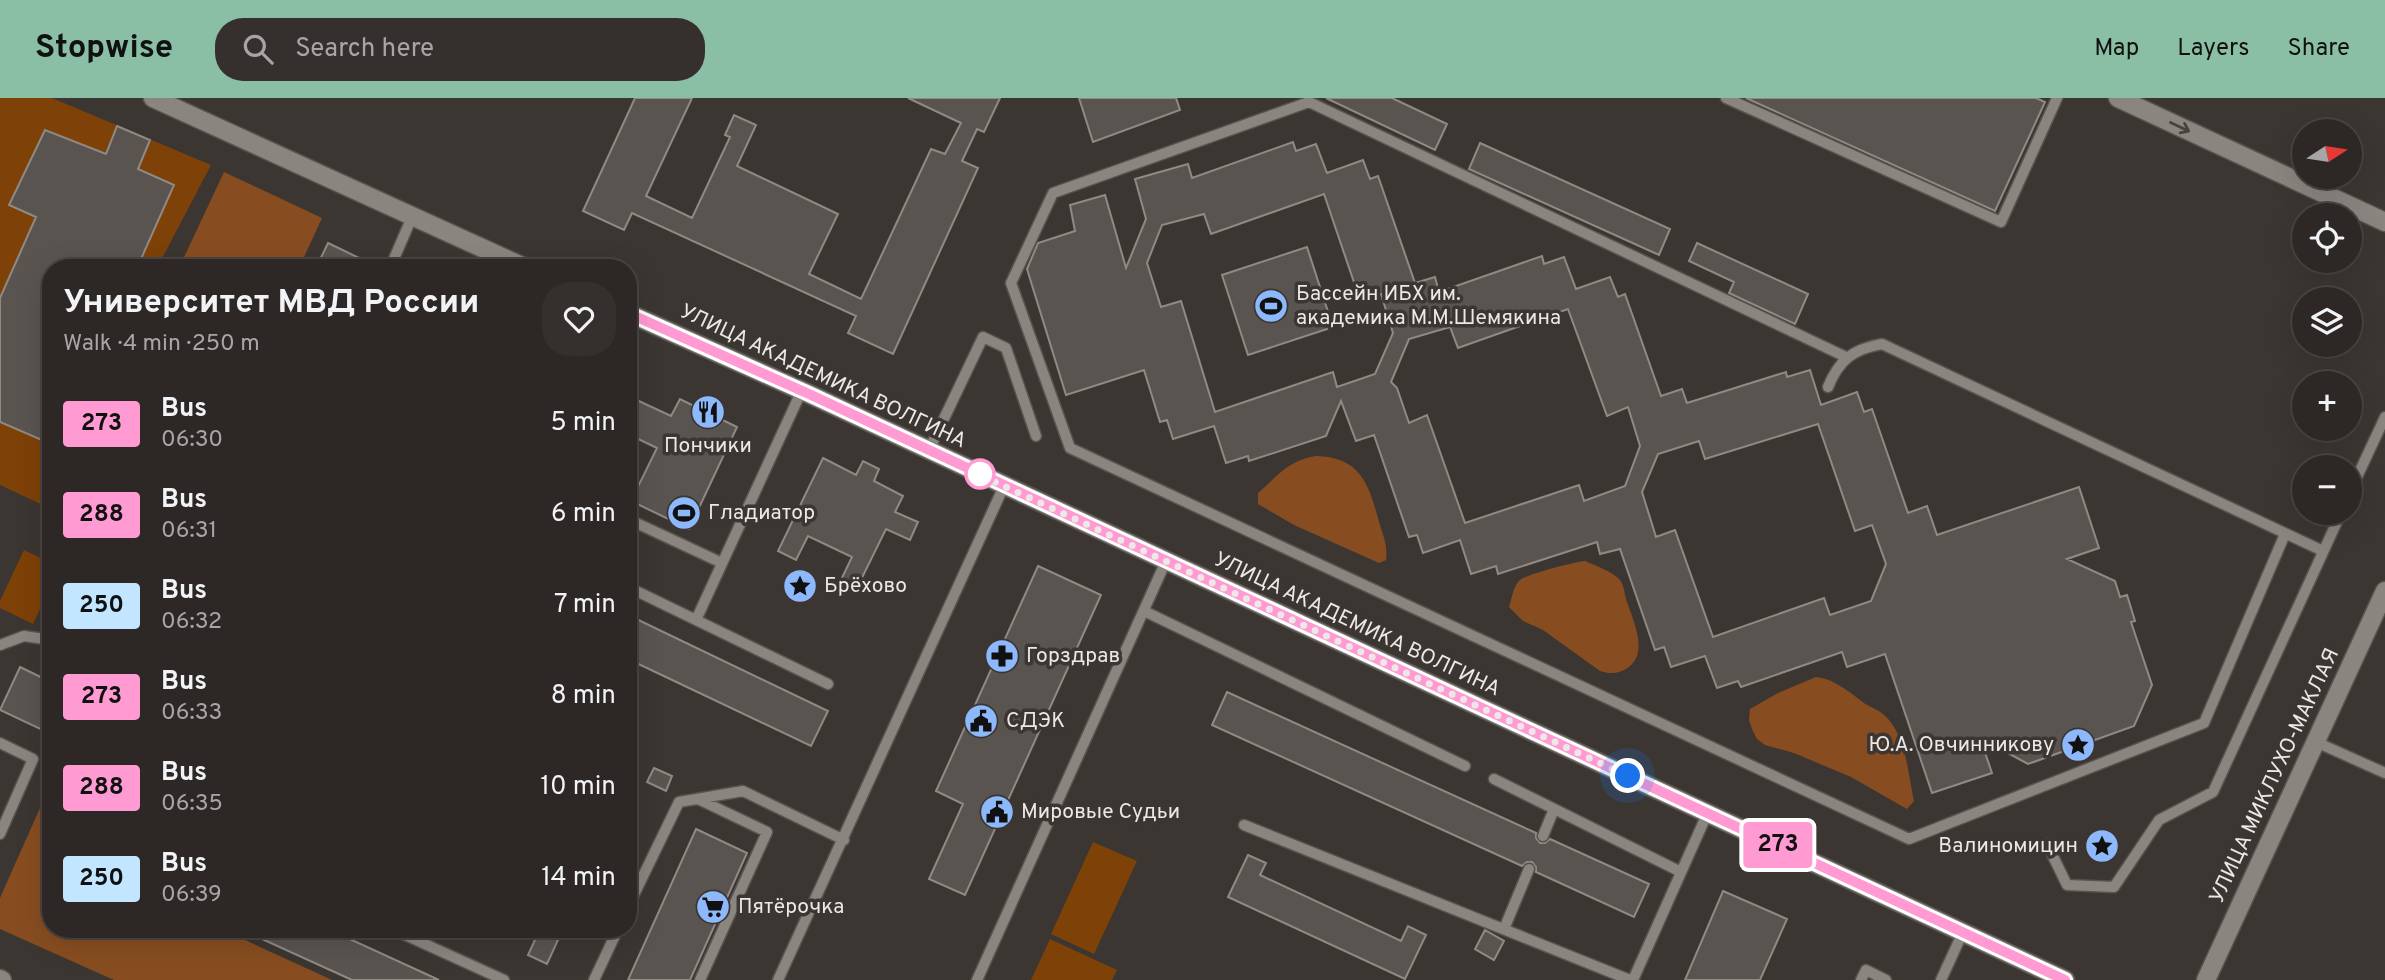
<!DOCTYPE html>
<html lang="en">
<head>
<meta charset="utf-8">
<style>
	:root { --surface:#2d2826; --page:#35302e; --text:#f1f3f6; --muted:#a7a6a7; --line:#484443; --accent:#8abfa5 }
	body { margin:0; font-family:Overpass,sans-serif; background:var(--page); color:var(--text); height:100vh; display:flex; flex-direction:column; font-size:26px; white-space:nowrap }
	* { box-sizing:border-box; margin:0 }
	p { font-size:23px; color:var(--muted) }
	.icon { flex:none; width:38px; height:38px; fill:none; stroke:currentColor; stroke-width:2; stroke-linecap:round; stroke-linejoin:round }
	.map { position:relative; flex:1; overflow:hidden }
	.drawer { position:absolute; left:42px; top:161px; width:595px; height:679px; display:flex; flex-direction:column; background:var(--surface); border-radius:28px; box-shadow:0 7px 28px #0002,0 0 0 2px var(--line) }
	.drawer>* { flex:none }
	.badge { padding:0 14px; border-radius:5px; font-size:24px; line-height:46px }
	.needle { width:46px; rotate:78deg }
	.buttons { position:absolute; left:2292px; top:21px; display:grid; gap:14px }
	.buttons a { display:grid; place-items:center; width:70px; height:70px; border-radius:50%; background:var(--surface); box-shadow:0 7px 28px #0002,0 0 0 2px var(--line); font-size:35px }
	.you { position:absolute; width:35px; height:35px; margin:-18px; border:5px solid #fff; border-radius:50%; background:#1a73e8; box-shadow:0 0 0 10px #1a73e833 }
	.map>.badge { position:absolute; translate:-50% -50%; box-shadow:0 0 0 4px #fff }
	.round { display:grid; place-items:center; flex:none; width:74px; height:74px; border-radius:28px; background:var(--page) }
	.summary { display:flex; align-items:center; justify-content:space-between; height:119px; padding:0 21px }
	h1 { font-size:33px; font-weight:700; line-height:52px }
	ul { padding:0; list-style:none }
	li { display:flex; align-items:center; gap:21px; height:91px; padding:0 21px }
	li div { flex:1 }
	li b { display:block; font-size:26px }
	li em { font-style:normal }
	li .badge { min-width:77px; font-weight:700; text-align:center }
	header { display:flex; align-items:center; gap:42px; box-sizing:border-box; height:98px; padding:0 35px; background:var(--accent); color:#111 }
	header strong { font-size:33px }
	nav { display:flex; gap:38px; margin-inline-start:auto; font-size:24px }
	.search { width:490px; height:63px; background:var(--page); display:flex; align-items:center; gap:18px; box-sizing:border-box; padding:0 24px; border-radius:28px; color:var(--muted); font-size:26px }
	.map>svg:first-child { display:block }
	.green { fill:#7e4108 }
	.forest { fill:#874d20 }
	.building { fill:#5a5450; stroke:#908a85; stroke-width:2; fill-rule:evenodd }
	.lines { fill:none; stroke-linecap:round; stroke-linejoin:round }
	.service-casing { stroke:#57534f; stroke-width:13 }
	.minor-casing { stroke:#57534f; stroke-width:21 }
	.tertiary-casing { stroke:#57534f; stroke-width:21 }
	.secondary-casing { stroke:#57534f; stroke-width:21 }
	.service { stroke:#8b8580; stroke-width:10 }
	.minor { stroke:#8b8580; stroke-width:18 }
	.tertiary { stroke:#8b8580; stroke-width:18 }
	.secondary { stroke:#8b8580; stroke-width:18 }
	.oneway { stroke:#48423e }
	.line-casing { stroke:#fff; stroke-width:16 }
	.line { stroke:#ff9ad2; stroke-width:10 }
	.walk { stroke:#ebe8e5; stroke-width:7; stroke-dasharray:0 12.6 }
	.stop-dot { fill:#fff; stroke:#ff9ad2; stroke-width:3.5 }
	.labels { text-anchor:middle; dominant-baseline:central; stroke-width:7; stroke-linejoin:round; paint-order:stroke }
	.poi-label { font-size:21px; fill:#ebe8e5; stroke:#3c3632; text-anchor:start }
	.street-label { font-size:21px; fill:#ebe8e5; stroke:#3c3632 }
</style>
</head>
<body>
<header>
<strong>Stopwise</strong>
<div class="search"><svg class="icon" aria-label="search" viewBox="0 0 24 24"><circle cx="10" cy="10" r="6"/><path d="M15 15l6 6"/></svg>Search here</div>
<nav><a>Map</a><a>Layers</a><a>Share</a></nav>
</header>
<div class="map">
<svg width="2385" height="882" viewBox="0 0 2385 882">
	<rect width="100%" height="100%" fill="#3c3632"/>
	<!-- green -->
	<path class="green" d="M0,0H52L211,67L157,170H51V394L45,408L0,387Z
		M24,452L51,465V488L33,526L0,510V503Z
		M1093,744L1137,763L1094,856L1051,836Z
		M1050,841L1117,872L1112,882H1031Z"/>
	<!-- forest -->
	<path class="forest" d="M224,74L322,120L299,170H179Z
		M1316,358C1361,359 1369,387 1379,424C1383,437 1388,448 1386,462L1379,465L1294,427L1258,406V395C1279,377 1287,363 1316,358Z
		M1585,463C1594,467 1613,474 1619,481C1624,486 1624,494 1626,501C1632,521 1651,556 1626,571C1618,576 1609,576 1600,573L1543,532L1523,523L1509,509C1512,500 1513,488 1520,482C1527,476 1575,464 1585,463Z
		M1816,579C1835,581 1849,594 1864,605C1870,609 1877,611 1883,616C1906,635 1908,676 1914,703L1907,711L1851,679L1794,655L1765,647L1757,641L1752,631L1749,622L1750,611L1778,595Z
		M44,701L51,704V742L47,751L51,753V831H221L332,882H114L0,831V800Z"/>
	<!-- building -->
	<path class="building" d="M635,0H692L646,98L692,120L730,39L725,37L734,17L756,27L737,68L838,116L809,176L861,201L931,51L945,56L961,25L908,0H1000L984,34L977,31L962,63L978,70L893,256L848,235L856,218L632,115L624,132L583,113Z
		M1079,0H1176L1180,12L1093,44Z
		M1326,0H1392L1447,26L1435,52Z
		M1746,0H2036L2045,4L1995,113Z
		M117,28L150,42L138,71L174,87L137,170H51V346L0,324V200L36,119L9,107L45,32L106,56Z
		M1293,44L1296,53L1316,46L1327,75L1363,62L1370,81L1378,78L1415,185L1435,179L1439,194L1542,158L1544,166L1564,159L1576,191L1610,179L1618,199L1625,196L1661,298L1682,291L1687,305L1786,274L1787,279L1810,272L1821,307L1857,294L1864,314L1872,311L1908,415L1927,408L1937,437L2079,389L2099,450L2067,461L2115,483L2120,499L2127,497L2135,523L2131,524L2152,587L2134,628L2028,666L1980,640L1992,675L1932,695L1885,556L1847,569L1842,554L1741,589L1738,583L1717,590L1705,558L1671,569L1664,549L1655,552L1620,451L1600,456L1597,444L1498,476L1496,468L1471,476L1460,442L1423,455L1417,437L1409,439L1374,337L1356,343L1341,303L1326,338L1249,363L1248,358L1226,365L1214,328L1173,341L1167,322L1160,324L1144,272L1066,297L1027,171L1038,145L1075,133L1070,107L1105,97L1126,170L1146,121L1135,81L1188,66L1192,80ZM1324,96L1360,202L1381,196L1393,235L1375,276L1337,289L1333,274L1215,314L1181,203L1161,209L1147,165L1162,127L1204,116L1211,136ZM1568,211L1607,318L1628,309L1640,348L1625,388L1584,403L1579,387L1465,425L1427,317L1409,325L1397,290L1391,284L1409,241L1450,229L1458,250ZM1818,326L1855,433L1872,427L1886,466L1871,503L1830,517L1824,500L1713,539L1675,432L1656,439L1642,394L1658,356L1699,343L1705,361Z
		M1480,45L1670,131L1659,157L1469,71Z
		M328,145L380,170H316Z
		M1697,145L1808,196L1795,226L1729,195L1734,184L1689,163Z
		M1307,149L1333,229L1248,257L1222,177Z
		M628,298L671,318L680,301L737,329L689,431L631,403L657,350L628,336Z
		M823,360L856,377L863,363L879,371L874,383L903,398L895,414L918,424L910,442L886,431L855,494L839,486L852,459L808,438L796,462L778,453Z
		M1038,468L1101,497L965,797L929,781L963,706L936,693Z
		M628,517L828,613L811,648L628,561Z
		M20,569L51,584V636L0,612Z
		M1227,594L1536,735V740L1540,745H1545L1550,741L1649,786L1634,819L1536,774V769L1532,764H1527L1522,768L1212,627Z
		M654,670L672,678L666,693L647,684Z
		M696,731L747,755L690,882H628Z
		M1248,757L1266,765L1260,777L1401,843L1408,828L1426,837L1405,881L1228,799Z
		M1723,793L1787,821L1760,882H1685Z
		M240,831H328L439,882H352Z
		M540,831H563L547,866L528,857Z
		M1485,832L1504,843L1494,862L1475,851Z"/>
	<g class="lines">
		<!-- service casing -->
		<g class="service-casing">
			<path id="service" d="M1726,0L2001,124L2057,0
				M390,170L412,119
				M1846,259L1309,4L1053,95L1011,185L1070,350L1909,741L2204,625L2285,436
				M1828,289C1839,262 1853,251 1882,246L2323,453
				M802,292L696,522L828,586
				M929,352L983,239L1006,250L1036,338
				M2350,394L2385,319
				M628,418L632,423L722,465
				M628,489L696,522
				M1144,513L1465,668
				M0,547L24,538L51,542
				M2316,644L2385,675
				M0,645L33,661L0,736
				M1494,681L1681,774
				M698,701L767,734L700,882
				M1244,727L1630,882
				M1543,738L1554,711
				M2047,746L2067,787L2114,789L2159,722L2213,694L2341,415
				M628,809L679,704L743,693L844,742
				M392,831L504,882
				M1504,831L1529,771
				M594,882L618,831
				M778,882L1004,388
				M977,882L1166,463
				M1633,882L1708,714
				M1861,882L1866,872L1886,882
				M1941,882L1963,834"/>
		</g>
		<!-- minor casing -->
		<g class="minor-casing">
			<path id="minor" d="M2118,0L2385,124
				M0,881L2,882"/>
		</g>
		<!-- tertiary casing -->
		<g class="tertiary-casing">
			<path id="tertiary" d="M153,0L526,170
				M628,215L809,296L2065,882"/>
		</g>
		<!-- secondary casing -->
		<g class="secondary-casing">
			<path id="secondary" d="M2206,882L2385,493"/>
		</g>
		<!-- service -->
		<use href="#service" class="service"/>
		<!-- minor -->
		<use href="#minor" class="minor"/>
		<!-- tertiary -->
		<use href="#tertiary" class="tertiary"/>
		<!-- secondary -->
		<use href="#secondary" class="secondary"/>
	</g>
	<!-- one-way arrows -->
	<defs><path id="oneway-shaft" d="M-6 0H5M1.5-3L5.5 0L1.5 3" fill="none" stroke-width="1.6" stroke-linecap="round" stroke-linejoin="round" transform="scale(1.75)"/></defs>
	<use class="oneway" href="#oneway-shaft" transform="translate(2180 29) rotate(25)"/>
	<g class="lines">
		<!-- line casing -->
		<g class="line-casing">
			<path id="line" d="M628,215L809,296L2065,882"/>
		</g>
		<!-- line -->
		<use href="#line" class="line"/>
		<!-- walk -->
		<path class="walk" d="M980,376L976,375L1628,678"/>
	</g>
	<!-- icons -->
	<defs>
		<g id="stadium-disc" transform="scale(1.75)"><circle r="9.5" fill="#8db9fc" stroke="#3c3632"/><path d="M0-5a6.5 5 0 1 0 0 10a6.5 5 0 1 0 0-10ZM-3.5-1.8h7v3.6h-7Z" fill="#111"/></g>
		<g id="restaurant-disc" transform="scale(1.75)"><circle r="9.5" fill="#8db9fc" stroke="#3c3632"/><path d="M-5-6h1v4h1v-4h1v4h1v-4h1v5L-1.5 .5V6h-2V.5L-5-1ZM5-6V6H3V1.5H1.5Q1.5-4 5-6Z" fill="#111"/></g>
		<g id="sight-disc" transform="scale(1.75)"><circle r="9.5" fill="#8db9fc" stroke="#3c3632"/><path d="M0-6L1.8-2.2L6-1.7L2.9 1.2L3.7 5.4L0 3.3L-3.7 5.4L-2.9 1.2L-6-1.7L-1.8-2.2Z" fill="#111"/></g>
		<g id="pharmacy-disc" transform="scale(1.75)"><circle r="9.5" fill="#8db9fc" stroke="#3c3632"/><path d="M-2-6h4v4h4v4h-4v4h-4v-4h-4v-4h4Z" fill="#111"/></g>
		<g id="civic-disc" transform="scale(1.75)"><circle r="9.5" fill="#8db9fc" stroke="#3c3632"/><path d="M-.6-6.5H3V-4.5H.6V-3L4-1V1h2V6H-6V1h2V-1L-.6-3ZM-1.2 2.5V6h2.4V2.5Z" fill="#111"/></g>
		<g id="supermarket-disc" transform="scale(1.75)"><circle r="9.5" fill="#8db9fc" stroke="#3c3632"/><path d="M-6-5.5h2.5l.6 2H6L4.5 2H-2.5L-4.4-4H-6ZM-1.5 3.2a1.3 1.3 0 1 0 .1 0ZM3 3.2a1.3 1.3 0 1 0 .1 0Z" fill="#111"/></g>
	</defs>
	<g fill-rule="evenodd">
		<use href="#stadium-disc" x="1271" y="208"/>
		<use href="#restaurant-disc" x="708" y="314"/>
		<use href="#stadium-disc" x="684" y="415"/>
		<use href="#sight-disc" x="800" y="488"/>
		<use href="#pharmacy-disc" x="1002" y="558"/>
		<use href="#civic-disc" x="981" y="623"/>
		<use href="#sight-disc" x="2078" y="647"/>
		<use href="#civic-disc" x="997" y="714"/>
		<use href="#sight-disc" x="2102" y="748"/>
		<use href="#supermarket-disc" x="713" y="809"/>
	</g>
	<!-- markers -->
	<circle class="stop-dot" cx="980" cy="376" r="14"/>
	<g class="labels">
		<!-- poi labels -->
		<g class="poi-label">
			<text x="1296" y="196">Бассейн ИБХ им.<tspan x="1296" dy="24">академика М.М.Шемякина</tspan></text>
			<text x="708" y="348" text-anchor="middle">Пончики</text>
			<text x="708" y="415">Гладиатор</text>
			<text x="824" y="488">Брёхово</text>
			<text x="1026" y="558">Горздрав</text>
			<text x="1006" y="623">СДЭК</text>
			<text x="2054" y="647" text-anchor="end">Ю.А. Овчинникову</text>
			<text x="1021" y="714">Мировые Судьи</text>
			<text x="2078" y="748" text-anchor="end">Валиномицин</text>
			<text x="738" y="809">Пятёрочка</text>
		</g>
		<!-- street labels -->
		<g class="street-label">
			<text transform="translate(823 279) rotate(25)">УЛИЦА АКАДЕМИКА ВОЛГИНА</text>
			<text transform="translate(1357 527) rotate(25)">УЛИЦА АКАДЕМИКА ВОЛГИНА</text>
			<text transform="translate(2275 678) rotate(-65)">УЛИЦА МИКЛУХО-МАКЛАЯ</text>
		</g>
	</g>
</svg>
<div class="buttons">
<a><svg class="needle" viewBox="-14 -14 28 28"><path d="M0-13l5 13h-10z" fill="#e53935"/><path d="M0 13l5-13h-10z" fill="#a7a6a7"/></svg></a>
<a><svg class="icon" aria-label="locate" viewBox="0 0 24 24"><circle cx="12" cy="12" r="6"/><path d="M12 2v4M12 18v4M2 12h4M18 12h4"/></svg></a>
<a><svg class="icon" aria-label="layers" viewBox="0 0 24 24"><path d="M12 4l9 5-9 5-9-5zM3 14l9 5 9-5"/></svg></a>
<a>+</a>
<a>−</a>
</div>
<div class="you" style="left:1628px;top:678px"></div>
<b class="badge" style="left:1778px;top:747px;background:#ff9ad2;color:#111">273</b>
<section class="drawer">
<div class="summary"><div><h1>Университет МВД России</h1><p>Walk · 4 min · 250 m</p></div><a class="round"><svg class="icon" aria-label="heart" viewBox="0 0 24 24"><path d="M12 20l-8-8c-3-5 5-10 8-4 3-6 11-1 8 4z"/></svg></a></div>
<ul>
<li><span class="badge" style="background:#ff9ad2;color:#111">273</span><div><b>Bus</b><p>06:30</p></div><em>5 min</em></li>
<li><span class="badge" style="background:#ff9ad2;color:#111">288</span><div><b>Bus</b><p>06:31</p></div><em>6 min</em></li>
<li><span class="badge" style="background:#c2e6ff;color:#111">250</span><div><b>Bus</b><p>06:32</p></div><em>7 min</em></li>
<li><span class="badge" style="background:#ff9ad2;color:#111">273</span><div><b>Bus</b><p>06:33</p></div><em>8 min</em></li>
<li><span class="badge" style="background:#ff9ad2;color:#111">288</span><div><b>Bus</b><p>06:35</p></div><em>10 min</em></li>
<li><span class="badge" style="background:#c2e6ff;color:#111">250</span><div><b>Bus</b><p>06:39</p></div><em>14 min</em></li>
</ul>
</section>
</div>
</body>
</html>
